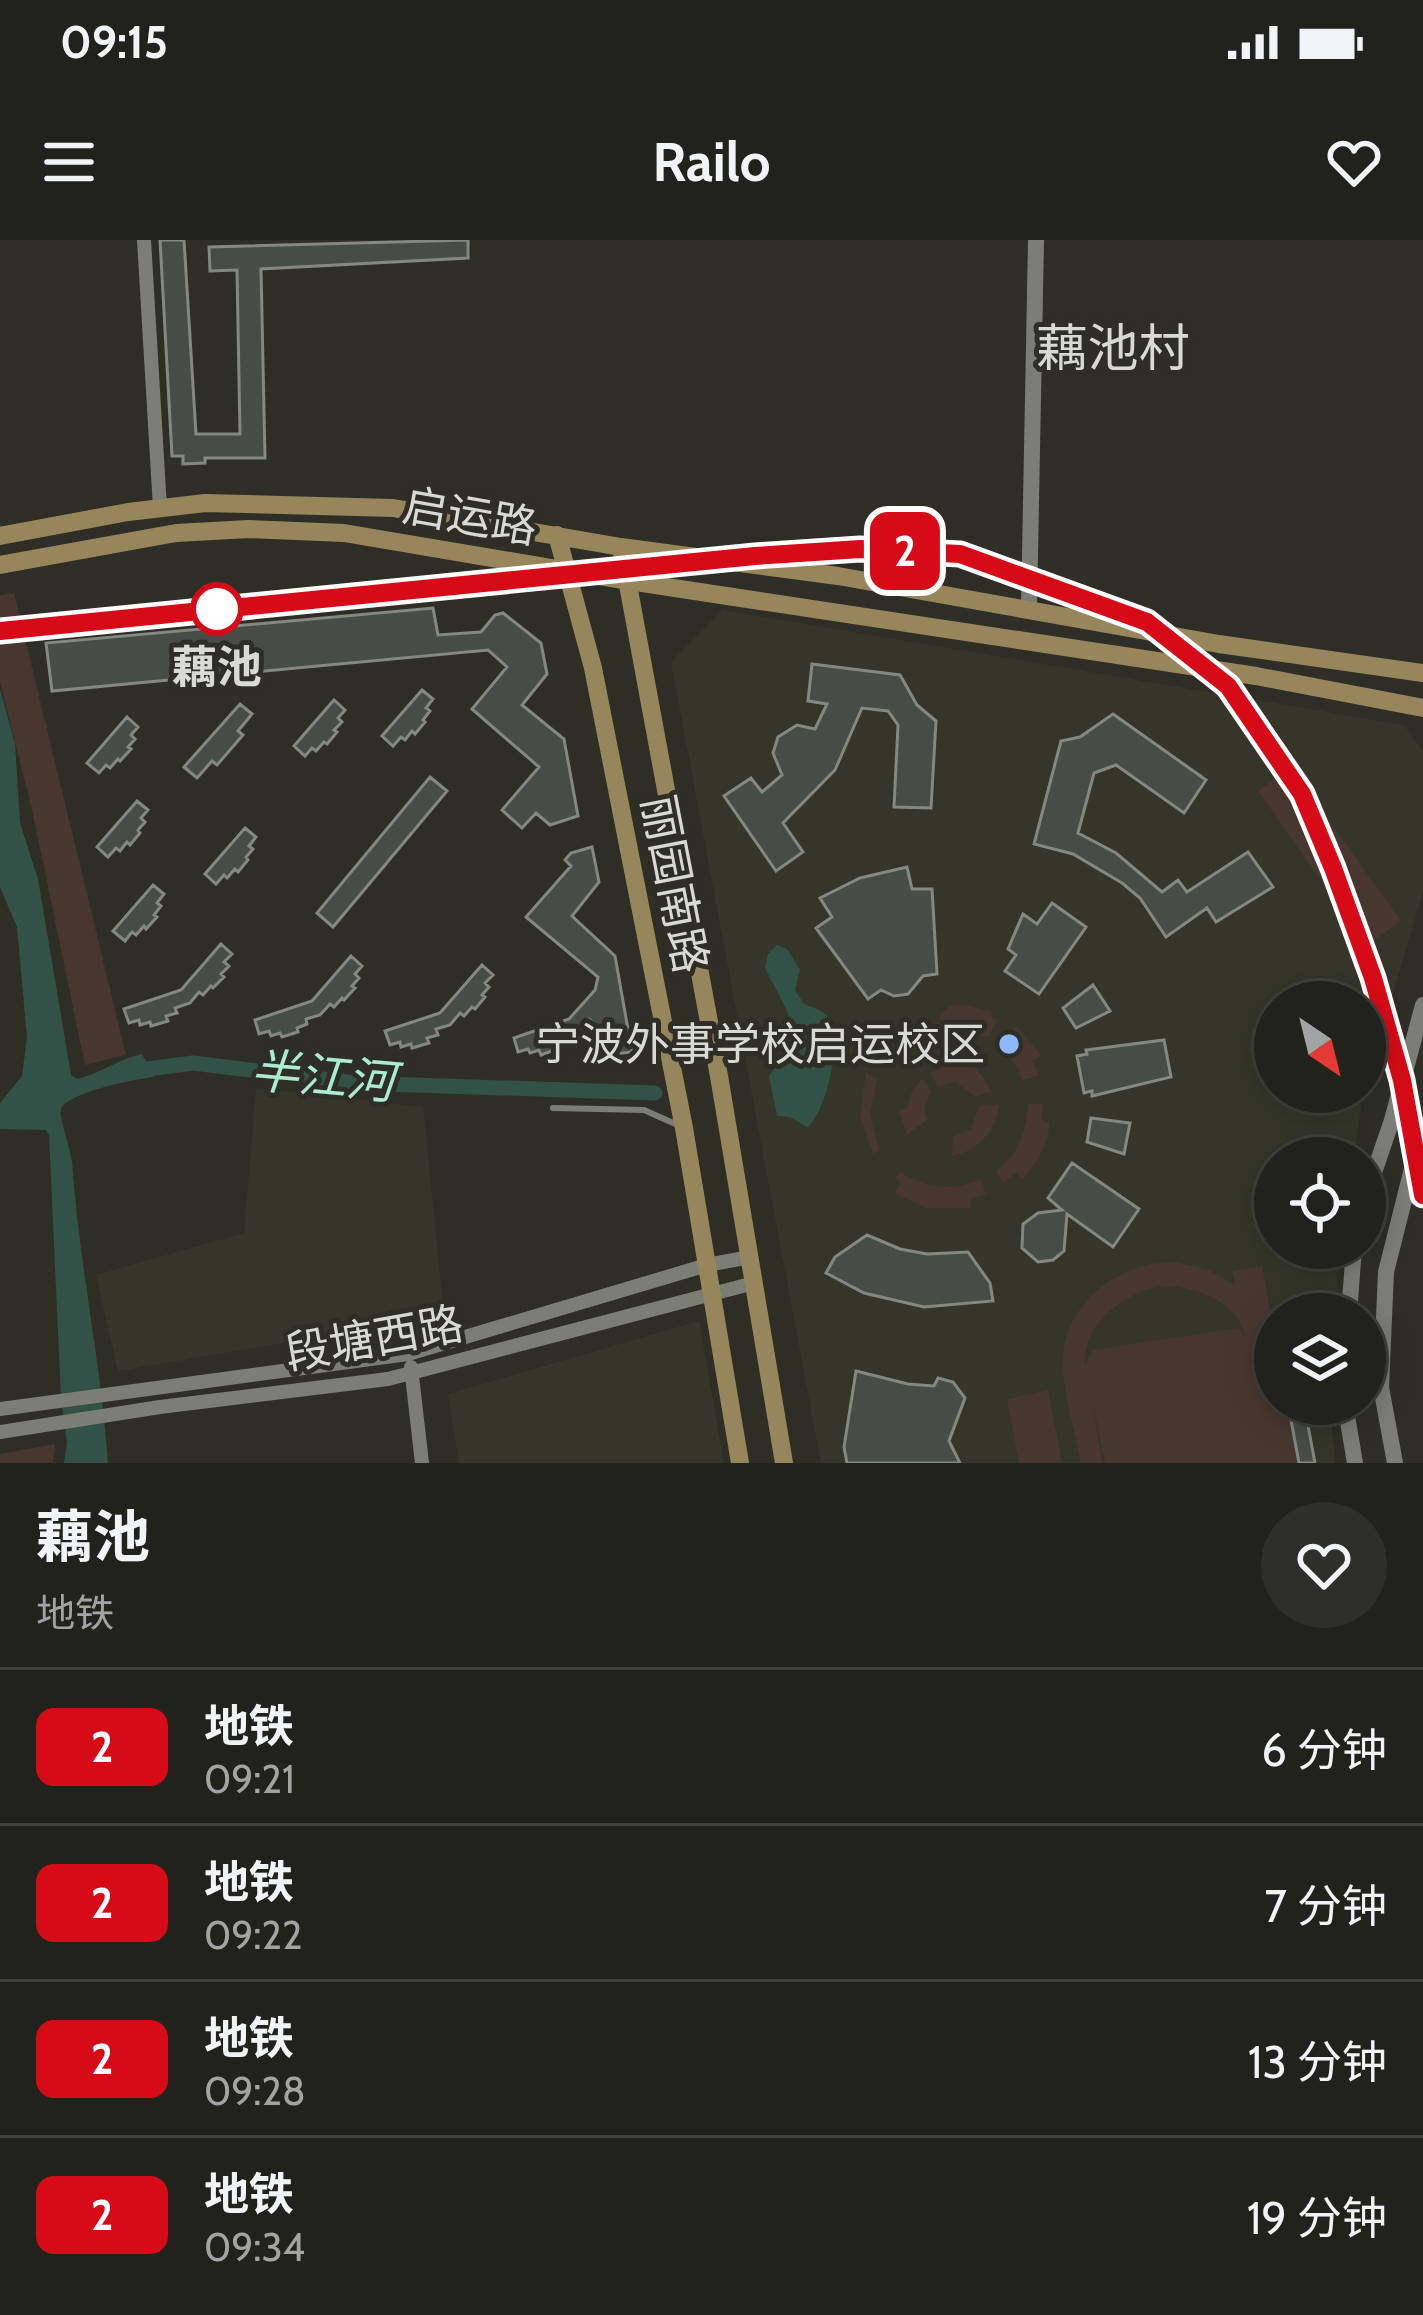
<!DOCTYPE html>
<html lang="zh">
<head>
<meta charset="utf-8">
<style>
	:root { --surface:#22221d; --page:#2e2f2a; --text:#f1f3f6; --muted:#a2a4a4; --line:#3f3f3b }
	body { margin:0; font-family:Cabin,"Noto Sans SC",sans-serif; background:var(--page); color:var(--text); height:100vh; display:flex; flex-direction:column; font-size:45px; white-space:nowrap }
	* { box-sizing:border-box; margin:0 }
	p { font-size:39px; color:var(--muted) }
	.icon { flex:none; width:66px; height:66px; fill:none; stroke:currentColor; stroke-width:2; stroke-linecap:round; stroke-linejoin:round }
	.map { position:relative; height:1223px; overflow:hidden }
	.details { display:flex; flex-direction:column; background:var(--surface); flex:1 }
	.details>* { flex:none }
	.badge { padding:0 24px; border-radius:18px; font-size:42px; line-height:78px }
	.needle { width:78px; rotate:145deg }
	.fabs { position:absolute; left:1254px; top:741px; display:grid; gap:24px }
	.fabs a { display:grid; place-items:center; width:132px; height:132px; border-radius:50%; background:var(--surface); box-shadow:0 6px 30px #0003,0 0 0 3px var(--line); font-size:60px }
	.map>.badge { position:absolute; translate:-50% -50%; box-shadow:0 0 0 6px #fff }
	.round { display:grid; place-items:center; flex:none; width:126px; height:126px; border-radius:63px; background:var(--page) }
	.overview { display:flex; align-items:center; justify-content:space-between; height:204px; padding:0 36px }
	h1 { font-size:57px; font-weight:700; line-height:90px }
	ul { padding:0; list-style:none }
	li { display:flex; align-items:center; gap:36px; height:156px; padding:0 36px; border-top:3px solid var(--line) }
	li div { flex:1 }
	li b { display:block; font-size:45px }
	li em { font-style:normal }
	li .badge { min-width:132px; font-weight:700; text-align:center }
	.status { display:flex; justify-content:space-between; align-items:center; height:84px; padding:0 60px; background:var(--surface); direction:ltr }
	.status svg { height:33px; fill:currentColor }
	header { display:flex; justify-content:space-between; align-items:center; height:156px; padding:0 36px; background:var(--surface); font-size:54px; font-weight:700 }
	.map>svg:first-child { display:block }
	.built { fill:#353629 }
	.green { fill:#48372e; fill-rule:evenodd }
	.water { fill:#335247 }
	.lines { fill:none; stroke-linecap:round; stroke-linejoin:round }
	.canal { stroke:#335247; stroke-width:15 }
	.building { fill:#474c46; stroke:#838881; stroke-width:3 }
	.service { stroke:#7c7d75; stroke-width:6 }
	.minor { stroke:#7c7d75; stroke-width:14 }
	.tertiary { stroke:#7c7d75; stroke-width:16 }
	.secondary { stroke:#97865c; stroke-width:18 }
	.line-casing { stroke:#fff; stroke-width:27 }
	.line { stroke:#d60b17; stroke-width:18 }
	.stop-dot { fill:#fff; stroke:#d60b17; stroke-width:6 }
	.poi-dot { fill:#8bb9fc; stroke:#2e2e27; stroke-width:4.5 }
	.labels { text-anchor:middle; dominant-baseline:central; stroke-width:10; stroke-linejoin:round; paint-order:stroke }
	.street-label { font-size:45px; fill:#d9d9d5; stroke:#2e2e27 }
	.stop-label { font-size:45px; font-weight:bold; fill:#d9d9d5; stroke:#2e2e27 }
	.poi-label { font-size:45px; fill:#d9d9d5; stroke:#2e2e27; text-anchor:end }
	.water-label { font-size:48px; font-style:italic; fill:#acebd3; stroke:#2e2e27 }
	.quarter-label { font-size:51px; fill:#d9d9d5; stroke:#2e2e27 }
</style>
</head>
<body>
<div class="status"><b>09:15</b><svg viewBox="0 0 49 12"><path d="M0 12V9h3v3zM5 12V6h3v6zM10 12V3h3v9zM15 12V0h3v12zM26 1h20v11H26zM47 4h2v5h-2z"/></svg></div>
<header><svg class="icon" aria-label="menu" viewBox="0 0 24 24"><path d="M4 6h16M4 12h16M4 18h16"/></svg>Railo<svg class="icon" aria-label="heart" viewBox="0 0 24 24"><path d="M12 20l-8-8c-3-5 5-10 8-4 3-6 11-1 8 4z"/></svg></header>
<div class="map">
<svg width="1423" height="1223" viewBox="0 0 1423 1223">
	<rect width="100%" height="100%" fill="#2e2e27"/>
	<!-- built -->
	<path class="built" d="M723,370L1404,485L1423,511V652L1365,846V762H1275V852H1363L1354,918H1275V1008H1340L1334,1074H1275V1164H1330L1335,1223H821L671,422Z
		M256,848L423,867L444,1076L118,1131L96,1035L244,993Z
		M699,1081L724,1223H459L448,1154Z"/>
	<!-- green -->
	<path class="green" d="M14,353L126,815L85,825L33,574L0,442V355Z
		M1291,527L1401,681L1367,705L1258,551Z
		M965,765L992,772L990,778L997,780L989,797L949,790L927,795L925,786L941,782L940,775L950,766Z
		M1017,787L1042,816L1032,821L1039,835L1022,841L1018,828L998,804L1007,792Z
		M951,821L976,828L992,851L976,857L955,842L938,846L930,833L942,829L940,822Z
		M866,833L877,839L870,874L879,910L873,914L860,876Z
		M922,838L931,851L924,867L927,880L907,895L899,870L907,869L911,854Z
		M1028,864H1043L1041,879L1050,883C1047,906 1038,922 1022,939L1016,933L1003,943L996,931C1019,914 1026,892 1028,864Z
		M999,865C995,893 979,910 952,916L953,897L971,889L979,866Z
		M900,932C927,949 952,952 981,939L986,954L970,959L971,968H926L894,953L901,945L896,937Z
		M1175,1022L1209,1030L1235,1045L1232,1031L1262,1026L1275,1099V1164H1287L1298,1223H1105L1093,1164L1102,1223H1081C1075,1192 1065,1160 1063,1128C1059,1066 1118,1021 1175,1022ZM1166,1046C1200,1047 1240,1063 1246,1100L1240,1088L1092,1110L1085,1126C1082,1082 1127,1050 1166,1046Z
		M1048,1150L1062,1223H1019L1007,1159Z
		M55,1204L53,1223H0V1214Z"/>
	<!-- water -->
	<path class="water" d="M0,449L15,504L20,583L38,639L71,835L77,839C99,834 119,819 142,814L154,837C135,839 69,852 61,869C58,876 71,909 72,922C79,1023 101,1122 108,1223H64L67,1203L61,1158L49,895L46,890L0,889V863L22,836L27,797L17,687L0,647Z
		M777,705L787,709L800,730L795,750L804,764C814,768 823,770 829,778C843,798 826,874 807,887L790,877L777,876L769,836C806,785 789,777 765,728L768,714Z"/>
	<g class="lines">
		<!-- canal -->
		<path class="canal" d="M133,831L193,823L355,843L655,853"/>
	</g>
	<!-- building -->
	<path class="building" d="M160,0H184L196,194H240L237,30L210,31L209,7L468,0V18L261,29L265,218H205V223L183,224V216H172Z
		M433,368L438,395L481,392L495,375L503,373L541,403L547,434L522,465L564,499L578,576L550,585L536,573L522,588L502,570L539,527L472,469L507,427L488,410L52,451L46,403Z
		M812,424L900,435L917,465L936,481L931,568L894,567L898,485L888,471L862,468L835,530L783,583L803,612L776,631L724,556L751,538L762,552L782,535L773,513L778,497L797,485L815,489L827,464L808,461Z
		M422,450L433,459L426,468L430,471L423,480L425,482L415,494L412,491L405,500L401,497L393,506L382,496Z
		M334,460L345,470L338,478L342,482L334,490L337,492L327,504L324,502L316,511L312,508L305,516L294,506Z
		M240,464L252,474L238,491L243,495L217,525L212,521L197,538L184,527Z
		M1113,474L1206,540L1184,573L1116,525L1094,533L1078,593L1116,613L1162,652L1178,640L1187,652L1248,612L1273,647L1216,682L1207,668L1166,697L1140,658L1122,643L1073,614L1034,604L1061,501L1080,497Z
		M127,477L138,487L131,495L135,499L128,507L131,509L120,521L118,519L110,528L106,525L99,533L87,523Z
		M430,537L447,551L333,687L317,673Z
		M137,561L148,570L141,578L145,582L138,590L140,593L130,605L127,602L120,611L116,608L108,617L97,607Z
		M245,588L256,597L249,606L253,609L246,617L248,620L238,632L235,629L227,638L224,635L216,644L205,634Z
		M592,607L599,642L572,676L615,716L632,812L604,815L601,790L589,779L577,792L565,796L566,802L556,805L557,809L541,815L539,810L530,813L528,809L518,812L514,798L569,779L595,750L598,737L526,677L571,626L565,620L571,613Z
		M907,627L912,649H932L937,734L923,736L908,754L894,756L881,750L868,759L816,688L832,677L820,658L860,638Z
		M153,645L164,654L157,663L161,666L154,675L157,677L146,689L144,686L136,695L132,692L125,701L113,691Z
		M1052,663L1086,687L1039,754L1005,731L1016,715L1008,709L1023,674L1037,684Z
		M221,704L232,714L224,722L229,726L221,734L224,737L213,748L211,746L203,755L199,752L190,763L175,768L177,773L166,776L168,781L151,786L150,782L140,785L139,780L129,783L124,769L181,750Z
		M351,716L362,726L355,734L359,738L352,746L355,748L344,760L342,758L334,767L330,764L320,775L306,779L307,784L297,788L298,792L282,797L280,793L271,796L269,791L259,794L255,780L312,761Z
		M482,725L493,735L485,743L489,747L482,755L485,757L475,769L472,767L464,776L460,773L450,785L436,789L438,795L427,798L429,803L412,808L411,804L401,807L400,802L390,805L385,791L440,773Z
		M1093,745L1110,771L1076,788L1063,768Z
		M1164,800L1171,837L1092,856V851L1084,853L1077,816L1087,814L1086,810Z
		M1091,878L1130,883L1124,914L1087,902Z
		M1072,923L1139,969L1113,1007L1067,974L1064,1011L1053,1020L1038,1022L1022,1008L1023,984L1038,973L1062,970L1048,958Z
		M867,995L900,1009L927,1014L968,1012L990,1043L993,1061L924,1067L864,1053L826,1033L835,1017Z
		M856,1131L908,1144L934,1146L938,1138L953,1142L965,1158L949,1201L960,1223H847L844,1207Z
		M1288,1164H1304L1315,1223H1299Z"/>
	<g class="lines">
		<!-- service -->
		<path class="service" d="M553,868L644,870L680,886"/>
		<!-- minor -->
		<path class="minor" d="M144,0L160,268
			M411,1127L422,1223
			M0,1169L408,1114L707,1025L750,1017
			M0,1192L160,1167L388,1139L754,1043"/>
		<!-- tertiary -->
		<path class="tertiary" d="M1029,367L1036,0
			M1365,959L1392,880L1423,765
			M1349,1074L1354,1008
			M1345,1164L1355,1223
			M1395,1223L1381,1147L1386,1032L1423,885"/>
		<!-- secondary -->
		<path class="secondary" d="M557,295L593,428L684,888L740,1223
			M0,296L128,272L205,263L393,268L621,307L838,336L1219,404L1423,433
			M621,307L719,836L784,1223
			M0,325L176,293L249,289L344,293L628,341L1256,436L1423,468"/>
	</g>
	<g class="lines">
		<!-- line casing -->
		<g class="line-casing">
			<path id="line" d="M0,391L755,316L860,309L960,314L1147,382L1228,446L1302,554L1333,628L1373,738L1402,840L1423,955"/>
		</g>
		<!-- line -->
		<use href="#line" class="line"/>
	</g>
	<!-- markers -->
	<circle class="stop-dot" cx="217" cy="369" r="24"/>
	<circle class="poi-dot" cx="1009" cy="804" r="12"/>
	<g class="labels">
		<!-- street labels -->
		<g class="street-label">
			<text transform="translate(470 276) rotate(10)">启运路</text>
			<text transform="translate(675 644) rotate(79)">丽园南路</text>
			<text transform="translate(374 1098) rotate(-10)">段塘西路</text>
		</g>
		<!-- stop labels -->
		<g class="stop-label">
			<text x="217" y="427">藕池</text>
		</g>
		<!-- poi labels -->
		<g class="poi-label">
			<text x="985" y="804">宁波外事学校启运校区</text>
		</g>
		<!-- water labels -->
		<g class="water-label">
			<text transform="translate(323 836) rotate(5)">半江河</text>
		</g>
		<!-- quarter labels -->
		<g class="quarter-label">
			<text x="1113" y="108">藕池村</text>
		</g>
	</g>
</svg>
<div class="fabs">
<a><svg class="needle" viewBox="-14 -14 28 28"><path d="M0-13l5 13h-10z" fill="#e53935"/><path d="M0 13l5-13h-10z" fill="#a2a4a4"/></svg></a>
<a><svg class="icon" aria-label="locate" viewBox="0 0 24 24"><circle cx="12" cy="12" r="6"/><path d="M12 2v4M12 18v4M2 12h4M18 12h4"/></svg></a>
<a><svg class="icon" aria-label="layers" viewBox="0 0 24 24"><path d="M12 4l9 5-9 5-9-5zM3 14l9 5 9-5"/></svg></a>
</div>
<b class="badge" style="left:905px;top:311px;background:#d60b17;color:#fff">2</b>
</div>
<section class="details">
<div class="overview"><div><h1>藕池</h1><p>地铁</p></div><a class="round"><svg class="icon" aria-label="heart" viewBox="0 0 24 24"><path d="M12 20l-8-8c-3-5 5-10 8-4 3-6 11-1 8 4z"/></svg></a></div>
<ul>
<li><span class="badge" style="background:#d60b17;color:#fff">2</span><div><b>地铁</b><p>09:21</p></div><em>6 分钟</em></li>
<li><span class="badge" style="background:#d60b17;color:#fff">2</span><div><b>地铁</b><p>09:22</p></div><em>7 分钟</em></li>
<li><span class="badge" style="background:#d60b17;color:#fff">2</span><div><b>地铁</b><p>09:28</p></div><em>13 分钟</em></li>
<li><span class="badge" style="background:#d60b17;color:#fff">2</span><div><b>地铁</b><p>09:34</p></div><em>19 分钟</em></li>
</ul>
</section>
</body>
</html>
